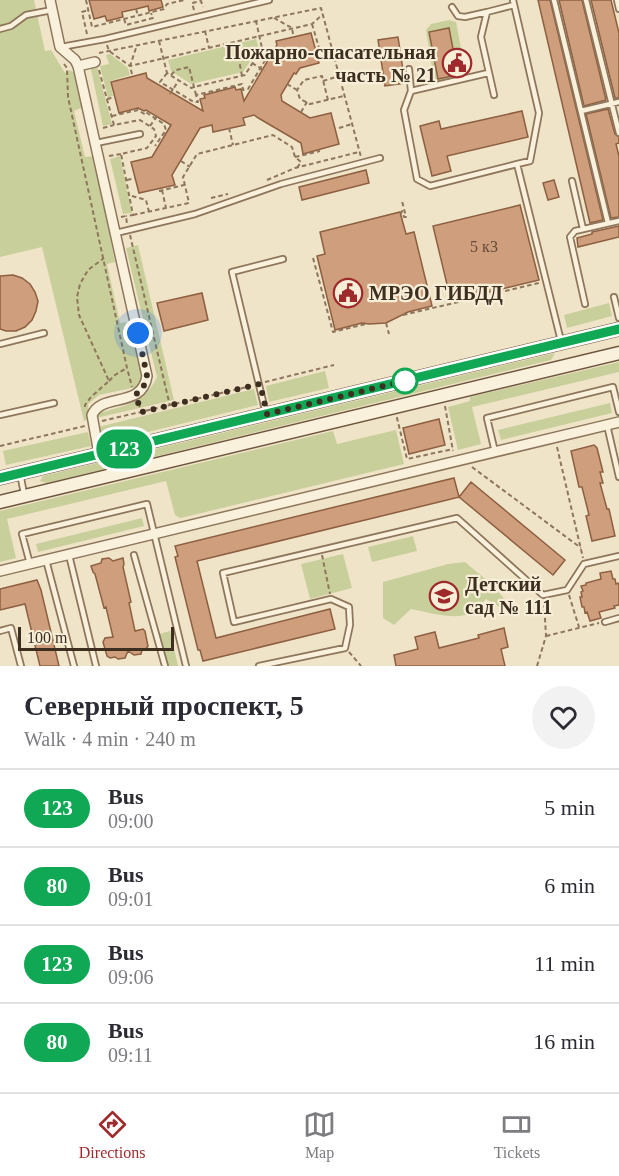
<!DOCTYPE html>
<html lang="en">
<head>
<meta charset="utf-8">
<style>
	:root { --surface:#fff; --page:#f2f2f3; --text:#2b2b33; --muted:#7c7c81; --line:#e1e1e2; --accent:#9e2a2b }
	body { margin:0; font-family:"Times New Roman",serif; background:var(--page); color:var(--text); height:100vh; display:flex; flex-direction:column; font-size:22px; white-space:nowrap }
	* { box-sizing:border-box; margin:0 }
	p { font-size:20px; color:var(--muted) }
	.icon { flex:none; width:33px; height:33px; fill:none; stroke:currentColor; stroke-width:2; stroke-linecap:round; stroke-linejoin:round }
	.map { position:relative; height:666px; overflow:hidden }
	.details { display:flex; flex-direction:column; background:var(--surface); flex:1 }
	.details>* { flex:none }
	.badge { padding:0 12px; border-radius:20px; font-size:21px; line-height:39px }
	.scale { position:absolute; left:18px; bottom:15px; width:156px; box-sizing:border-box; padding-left:6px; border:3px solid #3d2e20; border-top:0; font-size:16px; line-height:21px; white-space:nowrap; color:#3d2e20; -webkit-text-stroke:4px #f7eed8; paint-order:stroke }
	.you { position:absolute; width:30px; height:30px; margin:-15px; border:4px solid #fff; border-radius:50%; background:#1a73e8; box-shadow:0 0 0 9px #1a73e833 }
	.map>.badge { position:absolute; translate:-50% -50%; box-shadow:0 0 0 3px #fff }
	.round { display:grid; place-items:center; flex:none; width:63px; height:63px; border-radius:32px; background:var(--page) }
	.summary { display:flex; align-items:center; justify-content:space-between; height:102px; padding:0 24px }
	h1 { font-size:28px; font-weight:700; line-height:45px }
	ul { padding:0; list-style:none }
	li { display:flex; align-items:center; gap:18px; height:78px; padding:0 24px; border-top:2px solid var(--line) }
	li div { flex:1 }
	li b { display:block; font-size:22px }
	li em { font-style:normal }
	li .badge { min-width:66px; font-weight:700; text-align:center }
	.dock { display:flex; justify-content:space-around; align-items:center; height:84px; border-top:2px solid var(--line); background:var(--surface); font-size:16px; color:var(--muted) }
	.dock a { display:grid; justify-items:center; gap:3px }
	.dock .active { color:var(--accent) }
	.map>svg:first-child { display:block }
	.green { fill:#c9cf9b }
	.building { fill:#cf9f7d; stroke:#8d5f41; stroke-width:1.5 }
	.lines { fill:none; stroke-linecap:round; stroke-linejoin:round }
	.service-casing { stroke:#8d765c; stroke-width:8 }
	.minor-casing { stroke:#8d765c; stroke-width:12 }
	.secondary-casing { stroke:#6f573f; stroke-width:15 }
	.path { stroke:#8d765c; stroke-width:2; stroke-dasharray:4.5 3; stroke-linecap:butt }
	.service { stroke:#faf1dc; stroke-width:4.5 }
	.minor { stroke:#faf1dc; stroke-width:9 }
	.secondary { stroke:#faf1dc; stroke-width:12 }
	.line-casing { stroke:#fff; stroke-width:14 }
	.line { stroke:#10a855; stroke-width:9 }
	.walk { stroke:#3d2e20; stroke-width:6; stroke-dasharray:0 10.8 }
	.stop-dot { fill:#fff; stroke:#10a855; stroke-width:3 }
	.labels { text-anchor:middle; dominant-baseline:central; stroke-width:4.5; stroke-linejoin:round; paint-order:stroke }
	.number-label { font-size:16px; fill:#624a37 }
	.poi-label { font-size:20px; font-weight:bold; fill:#3d2e20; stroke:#f7eed8; text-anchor:start }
</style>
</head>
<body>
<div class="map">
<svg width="619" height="666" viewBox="0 0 619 666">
	<rect width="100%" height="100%" fill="#f0e4c8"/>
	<!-- green -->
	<path class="green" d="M0,0H34L45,51L51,50L65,73L70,70L74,73L83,107L74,111L85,157L94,156L115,262L107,264L120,323L129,322L142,372L141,382L137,387L99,395L88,404L89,419L84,421L42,247L0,257Z
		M449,20L456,22L461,48L469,56L472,63L462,81L441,86L434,81L426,30L431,24Z
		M256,39L259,48L243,72L191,84L171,71L168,60Z
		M110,54L128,68L130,75L110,81L113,96L108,98L100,66L109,64L106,55Z
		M96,63L112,124L103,126L90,65Z
		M120,156L132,213L123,214L110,159Z
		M138,245L174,400L96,418L99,413C124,406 145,403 157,377L126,248Z
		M609,303L612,316L567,328L564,315Z
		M555,353L551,360L47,483L40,481L43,476Z
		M619,362V372L472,407L481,444L458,450L448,407L470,401V397Z
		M325,371L329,388L269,402L266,386Z
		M254,389L258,405L103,443L98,427Z
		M610,403L612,413L501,440L498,430Z
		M396,430L404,464L185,517L180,518L175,515L166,481L7,519L16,558L0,562V511L333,431L337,444Z
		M88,432L91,446L6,465L3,451Z
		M142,518L144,526L38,552L36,544Z
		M413,536L417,551L372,562L368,547Z
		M343,554L352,588L310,599L301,564Z
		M465,562L490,583L513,608L505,610L486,599C481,604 475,611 468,614C453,620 427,612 411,609L394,625L383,618V582L448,564Z
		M170,631L178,666H166L159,634Z"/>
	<!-- building -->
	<path class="building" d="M89,0H161L163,7L149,11L148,6L136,9L122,12L123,17L107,21L105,16L94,19Z
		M538,0H550L603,220L590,223Z
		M559,0H582L606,100L584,106Z
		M591,0H611L619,33V98H615Z
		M449,28L458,75L438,79L429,32Z
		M311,33L319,63L300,68L296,74L294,73L281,95L282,101L310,118L331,113L339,144L303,154L301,143L260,119L254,115L243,118L245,125L213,132L212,125L200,128L172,175L175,185L139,193L131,162L152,157L171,125L146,110L144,111L138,108L119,113L111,82L146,73L147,78L203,111L200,99L205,98L204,95L235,87L236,90L241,89L244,101L277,45L276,41Z
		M398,37L405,83L385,86L378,40Z
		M608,109L615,134L619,137V143L616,144L619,156V217L611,218L586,114Z
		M522,111L528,137L447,156L451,171L432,176L420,126L439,121L441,129Z
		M366,170L369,183L302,200L299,187Z
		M554,180L559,197L548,200L543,183Z
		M520,205L539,280L451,301L433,226Z
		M400,212L406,234L414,232L432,306L408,312L386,323L369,324L362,323L335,330L317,256L325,254L320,232Z
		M619,226V237L578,247L577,238L592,234V232Z
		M13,275L22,278L30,284L35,292L38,301L36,311L32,320L25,327L16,331H6L0,329V276Z
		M202,293L208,320L164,331L157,303Z
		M439,419L445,445L409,454L403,428Z
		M594,445L597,448L603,472H600L603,483H600L607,509H609L615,536L592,541L586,516L589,515L582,487H579L571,451Z
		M454,478L459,497L471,482L565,560L553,575L459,497L439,502L197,561L216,638L330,609L335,629L203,661L200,650H198L175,557L178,556L175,546Z
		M109,558L113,561L123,558L124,564L123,567L131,602L129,603L135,631L143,629L145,631L148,646L146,649L142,650L141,654L134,655L128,651L125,658L118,659L115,657L110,658L107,656L103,642L105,638L113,637L106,607L104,608L95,574L93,572L91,566L101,563L102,559Z
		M611,571L613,579H615L616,584L619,583V605L614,606L615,608L599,612L601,618L590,621L587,612L585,613L584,607H582L580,597H582L581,592L583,591L581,586L586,585V583L601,579L600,573Z
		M37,580L41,590L59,666H40L25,604L0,610V589Z
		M504,628L508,647L501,649L505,666H396L394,655L418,649L415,637L435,632L439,648L479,638L478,635Z"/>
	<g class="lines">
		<!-- service casing -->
		<g class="service-casing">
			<path id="service" d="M513,0L539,113L530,161L517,164L561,341
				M554,0L608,223
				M586,0L619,133
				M617,0L619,9
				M452,7L458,16L465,17L487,12
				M0,29L11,26L26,15L52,10
				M61,47L105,39L269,0
				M409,69L411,91
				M488,73L411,91L404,110L417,179L430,186L517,164
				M494,95L481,37L487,12L514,5
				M581,111L619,102
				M96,143L140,134
				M572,181L583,229
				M116,233L195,214L281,184L380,158
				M614,297L619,318
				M585,304L570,237L575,231L619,221
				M0,344L44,333
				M266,414L232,272L283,259
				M0,415L54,403
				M607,425L619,477
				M495,452L487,418L613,387L619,412
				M20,473L24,494
				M69,555L96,666
				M134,555L165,666
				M46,560L74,666
				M30,564L22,534L147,504L186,666
				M605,622L619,618
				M0,631L11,628L21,666
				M259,666L345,648L350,625L349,607L331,599L234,622L223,573L457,518L543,595L567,590L584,564L619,556"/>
		</g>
		<!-- minor casing -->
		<g class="minor-casing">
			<path id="minor" d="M50,0L60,47L75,60L78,66L95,62
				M78,66L147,376C142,409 102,392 92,415L99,454
				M0,571L619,422"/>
		</g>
		<!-- secondary casing -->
		<g class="secondary-casing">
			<path id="secondary" d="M0,478L619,329
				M0,502L619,353"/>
		</g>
		<!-- path -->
		<path class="path" d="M86,0L92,27L164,9L167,4L184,0
			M136,9L138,16
			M194,10L192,3L201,1L203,7
			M274,18L292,28L293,34
			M124,19L126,25L153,18L151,13
			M312,24L319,48L334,56
			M205,31L209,48
			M87,34L82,12L88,10
			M159,41L167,73L191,88L194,87L245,75L262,48L256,21
			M107,45L109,51L130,66L312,24L323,14
			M99,53L321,8L361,157
			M252,63L265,71
			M64,64L67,68L68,97L127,368L132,387
			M99,70L114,125L140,120L154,129L156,136L147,148L121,154L133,215L126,216
			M167,73L160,82L194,102H198L196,95L242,84L243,90L248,89L270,52L262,48
			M132,74L130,66L137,45
			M171,75L176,70L189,67L196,95
			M242,76L238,55L251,52L257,56
			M323,81L339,76
			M287,84L297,90
			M170,94L179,80
			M107,99L115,97
			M328,100L322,76L304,80L297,90L300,99L310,104L344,96
			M301,112L307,102
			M112,116L138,110L146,115L147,113L164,124L166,130L155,146
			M150,126L157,116
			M103,128L114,125
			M229,128L233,145
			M339,128L352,124
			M109,156L121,154
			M295,157L320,151
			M181,161L190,167
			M127,180L135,178
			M267,180L295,168L359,152
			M162,190L166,208
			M159,191L184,185
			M132,196L146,200L149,212
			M211,198L228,194
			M401,214L402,211L404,217H406L402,201
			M133,215L189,203L183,177L197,154L273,135L292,147L295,157L301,162L297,168
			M121,217L126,216L127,224
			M130,235L170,406
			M313,258L333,332L366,324
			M403,315L539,283
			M386,323L389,334
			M109,381L115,375L125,369
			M265,382L334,365
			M138,403L142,412
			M445,406L453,451
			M85,407V405L91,397L109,381L79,315L77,297L80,284L88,270L104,258
			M398,418H397L407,459L453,449
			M102,421L251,386
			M0,446L85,426
			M557,447L583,558
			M472,467L581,548
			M322,555L330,594
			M569,595L579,627
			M546,636L599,623
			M349,652L361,666
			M537,666L546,636L544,601"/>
		<!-- service -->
		<use href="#service" class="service"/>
		<!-- minor -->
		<use href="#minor" class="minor"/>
		<!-- secondary -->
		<use href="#secondary" class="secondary"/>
	</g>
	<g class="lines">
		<!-- line casing -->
		<g class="line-casing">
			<path id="line" d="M0,478L619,329"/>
		</g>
		<!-- line -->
		<use href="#line" class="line"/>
		<!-- walk -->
		<path class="walk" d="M138,333L147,376C146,384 142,390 135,395L142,412L260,384L267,414L405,381"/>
	</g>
	<!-- icons -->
	<defs>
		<g id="civic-ring" transform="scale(1.5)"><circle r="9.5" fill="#f7eed8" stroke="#9e2a2b" stroke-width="1.5"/><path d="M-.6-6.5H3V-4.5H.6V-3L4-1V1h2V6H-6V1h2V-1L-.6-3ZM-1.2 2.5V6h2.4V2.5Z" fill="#9e2a2b"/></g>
		<g id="school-ring" transform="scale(1.5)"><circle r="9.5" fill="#f7eed8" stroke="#9e2a2b" stroke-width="1.5"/><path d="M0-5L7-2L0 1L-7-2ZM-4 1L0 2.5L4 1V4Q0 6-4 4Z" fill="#9e2a2b"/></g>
	</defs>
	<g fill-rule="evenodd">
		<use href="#civic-ring" x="457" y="63"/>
		<use href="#civic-ring" x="348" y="293"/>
		<use href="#school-ring" x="444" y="596"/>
	</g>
	<!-- markers -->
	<circle class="stop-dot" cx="405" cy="381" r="12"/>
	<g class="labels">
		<!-- number labels -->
		<g class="number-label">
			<text x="484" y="246">5 к3</text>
		</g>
		<!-- poi labels -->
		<g class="poi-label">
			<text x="436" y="52" text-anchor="end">Пожарно-спасательная<tspan x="436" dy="23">часть № 21</tspan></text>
			<text x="369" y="293">МРЭО ГИБДД</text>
			<text x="465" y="584">Детский<tspan x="465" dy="23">сад № 111</tspan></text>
		</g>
	</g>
</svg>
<div class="scale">100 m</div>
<div class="you" style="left:138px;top:333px"></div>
<b class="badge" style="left:124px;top:449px;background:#10a855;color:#fff">123</b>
</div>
<section class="details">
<div class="summary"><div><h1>Северный проспект, 5</h1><p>Walk · 4 min · 240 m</p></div><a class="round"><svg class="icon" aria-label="heart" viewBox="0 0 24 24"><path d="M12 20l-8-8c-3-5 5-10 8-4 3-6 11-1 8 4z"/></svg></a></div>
<ul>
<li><span class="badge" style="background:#10a855;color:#fff">123</span><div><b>Bus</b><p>09:00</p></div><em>5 min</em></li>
<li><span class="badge" style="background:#10a855;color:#fff">80</span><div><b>Bus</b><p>09:01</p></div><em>6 min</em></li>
<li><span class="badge" style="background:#10a855;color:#fff">123</span><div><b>Bus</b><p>09:06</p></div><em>11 min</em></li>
<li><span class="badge" style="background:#10a855;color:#fff">80</span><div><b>Bus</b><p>09:11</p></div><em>16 min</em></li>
</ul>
</section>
<nav class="dock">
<a class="active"><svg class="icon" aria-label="directions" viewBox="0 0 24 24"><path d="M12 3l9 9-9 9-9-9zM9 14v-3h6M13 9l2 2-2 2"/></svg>Directions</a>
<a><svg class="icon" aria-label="map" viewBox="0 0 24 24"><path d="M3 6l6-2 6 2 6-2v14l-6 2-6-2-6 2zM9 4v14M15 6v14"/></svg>Map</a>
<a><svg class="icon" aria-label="tickets" viewBox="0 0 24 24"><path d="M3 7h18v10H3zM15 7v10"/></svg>Tickets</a>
</nav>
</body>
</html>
